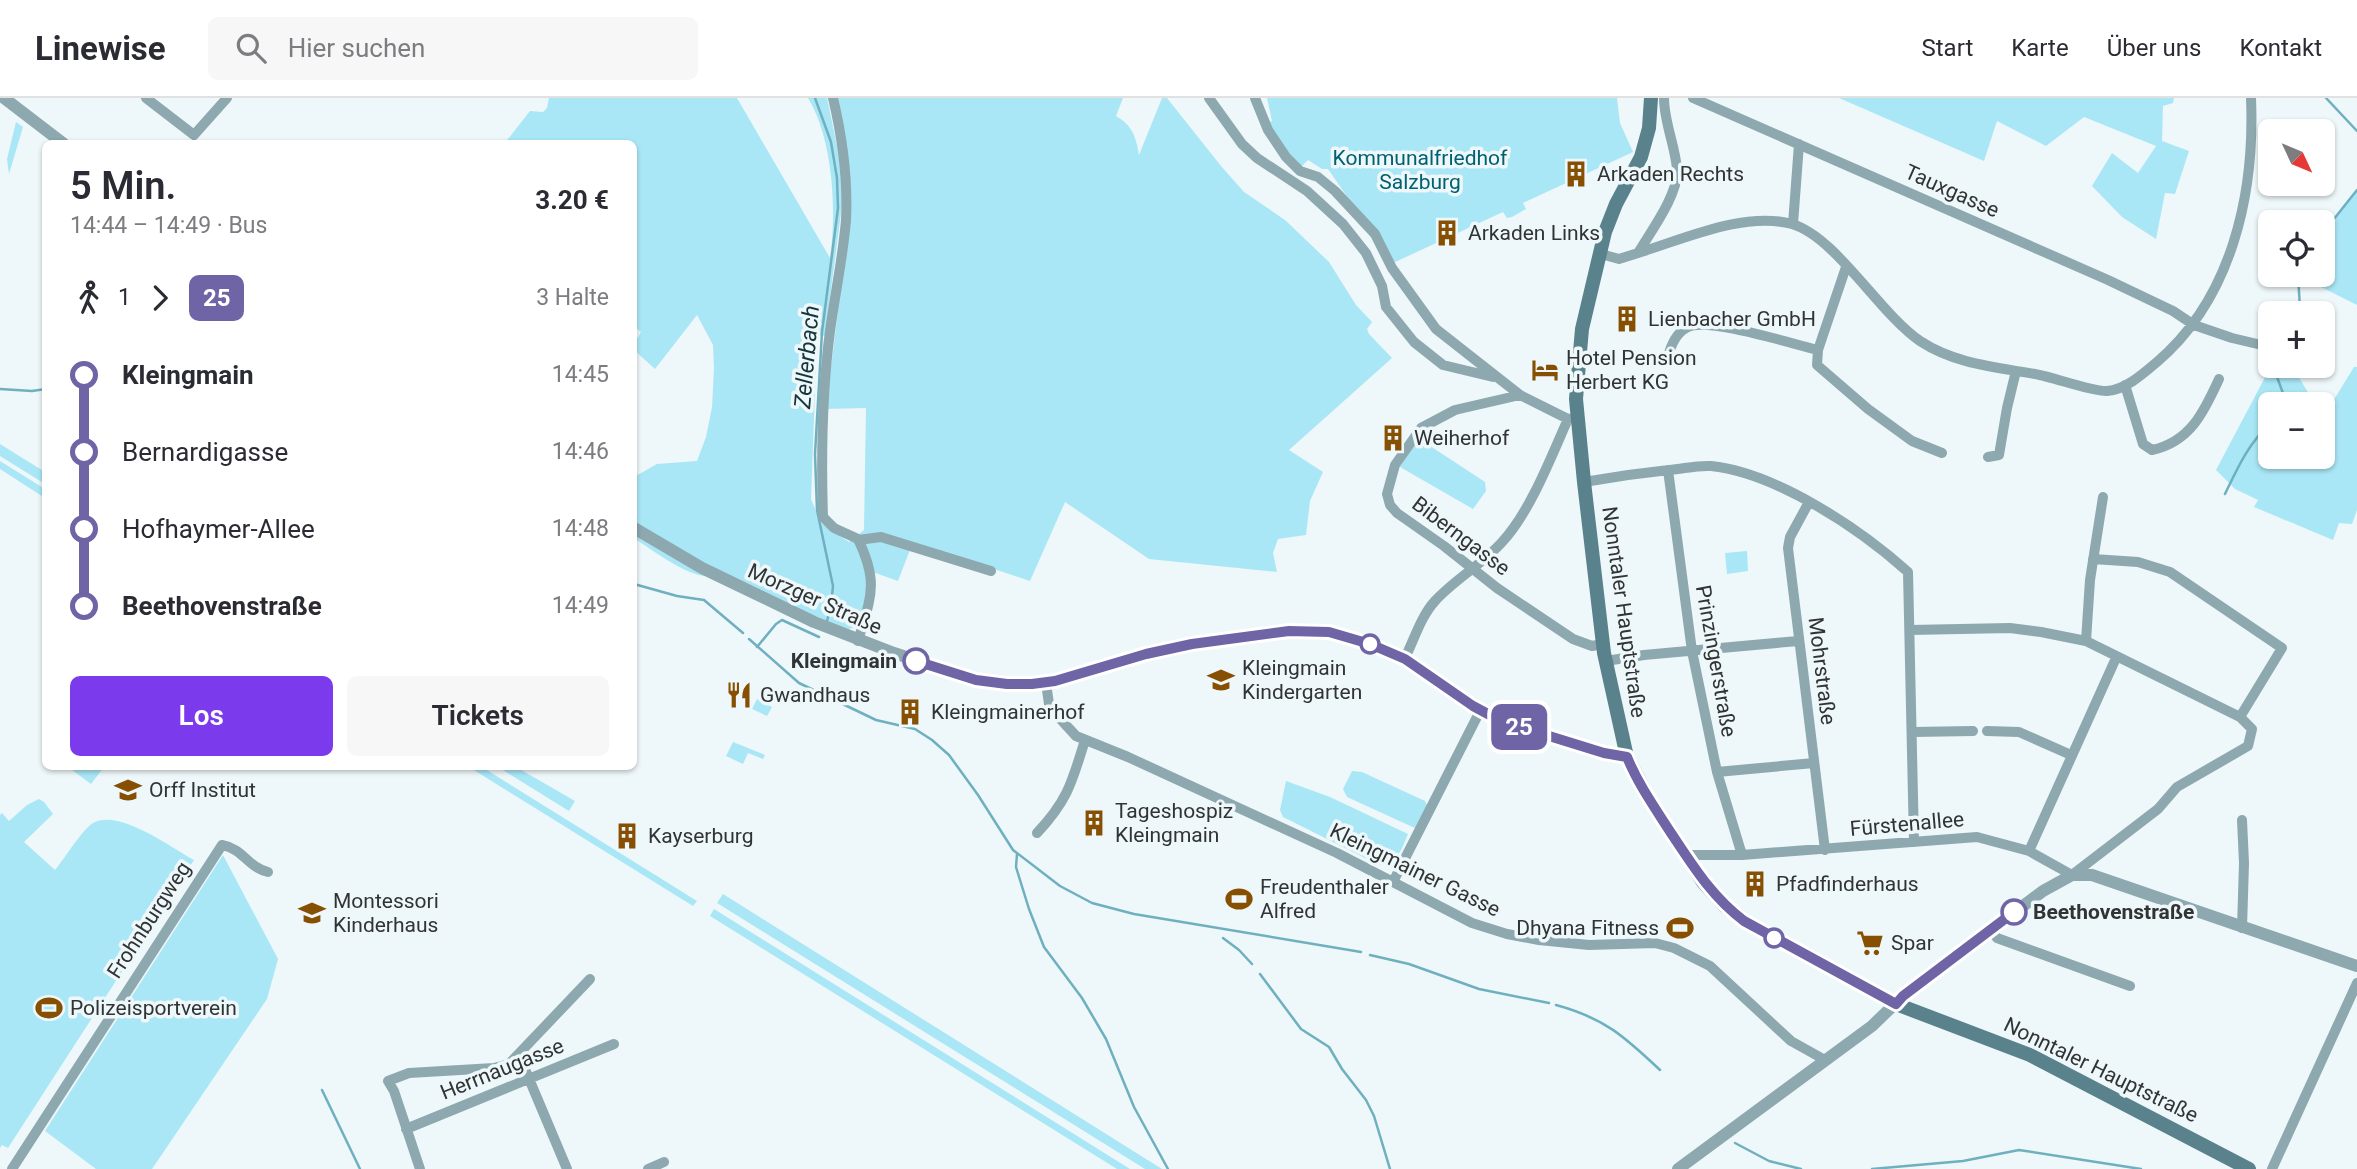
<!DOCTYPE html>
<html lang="de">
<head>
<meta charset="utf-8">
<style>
	:root { --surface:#fff; --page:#f7f7f7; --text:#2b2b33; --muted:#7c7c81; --line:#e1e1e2; --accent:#7c3aed }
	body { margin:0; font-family:Roboto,sans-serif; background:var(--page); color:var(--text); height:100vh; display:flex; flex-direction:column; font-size:26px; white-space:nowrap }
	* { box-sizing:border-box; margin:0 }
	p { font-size:23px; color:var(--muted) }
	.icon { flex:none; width:38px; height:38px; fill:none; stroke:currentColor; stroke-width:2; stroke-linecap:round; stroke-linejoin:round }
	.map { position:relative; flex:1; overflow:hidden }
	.panel { position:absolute; left:42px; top:42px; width:595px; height:630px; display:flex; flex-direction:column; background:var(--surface); border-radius:10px; box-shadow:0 2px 5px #0004 }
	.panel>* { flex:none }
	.badge { padding:0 14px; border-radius:10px; font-size:24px; line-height:46px }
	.needle { width:46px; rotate:134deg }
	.controls { position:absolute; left:2258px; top:21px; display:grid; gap:14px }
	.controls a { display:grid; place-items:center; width:77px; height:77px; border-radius:10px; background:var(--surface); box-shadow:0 2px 5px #0004; font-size:35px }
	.map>.badge { position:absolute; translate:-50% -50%; box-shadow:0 0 0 4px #fff }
	.legs { display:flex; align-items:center; gap:10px; height:77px; padding:0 28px; font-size:23px }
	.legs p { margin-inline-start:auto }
	.overview { display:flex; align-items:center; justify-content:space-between; height:119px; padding:0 28px }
	h1 { font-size:38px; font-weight:600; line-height:52px }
	.cta { display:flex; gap:14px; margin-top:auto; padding:14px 28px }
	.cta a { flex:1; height:80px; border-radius:10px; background:var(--accent); color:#fff; font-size:28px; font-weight:600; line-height:80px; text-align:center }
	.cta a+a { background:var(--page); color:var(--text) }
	ul { padding:0 28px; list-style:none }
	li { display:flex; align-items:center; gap:24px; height:77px; font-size:26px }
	li i { display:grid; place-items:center; width:10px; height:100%; margin:0 9px; background:currentColor }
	li i::after { content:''; width:18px; height:18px; margin:-9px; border:5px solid; border-radius:50%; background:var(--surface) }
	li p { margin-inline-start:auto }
	li:first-child i { background:linear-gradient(#0000 50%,currentColor 0) }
	li:last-child i { background:linear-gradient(currentColor 50%,#0000 0) }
	header { display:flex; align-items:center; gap:42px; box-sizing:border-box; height:98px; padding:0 35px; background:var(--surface); border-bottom:2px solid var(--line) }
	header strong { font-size:33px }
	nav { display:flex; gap:38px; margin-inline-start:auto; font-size:24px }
	.search { width:490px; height:63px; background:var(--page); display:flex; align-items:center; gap:18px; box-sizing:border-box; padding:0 24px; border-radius:10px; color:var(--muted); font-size:26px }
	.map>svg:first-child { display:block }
	.green { fill:#aae7f6 }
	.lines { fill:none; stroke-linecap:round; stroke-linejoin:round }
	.stream { stroke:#6eb0bf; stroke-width:2.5 }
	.minor { stroke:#8da8af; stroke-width:10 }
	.tertiary { stroke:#8da8af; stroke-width:12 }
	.secondary { stroke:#59828c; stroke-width:14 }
	.line-1-casing { stroke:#fff; stroke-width:16 }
	.line-1 { stroke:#6f64a5; stroke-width:10 }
	.stop-1-dot { fill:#fff; stroke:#6f64a5; stroke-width:3.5 }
	.labels { text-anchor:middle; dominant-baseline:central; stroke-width:7; stroke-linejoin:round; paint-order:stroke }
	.park-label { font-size:21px; fill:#006172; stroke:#eef7f9 }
	.poi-label { font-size:21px; fill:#313435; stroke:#eef7f9; text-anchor:start }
	.street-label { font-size:21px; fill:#313435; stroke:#eef7f9 }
	.stop-label { font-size:21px; font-weight:bold; fill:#313435; stroke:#eef7f9; text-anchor:end }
	.water-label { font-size:23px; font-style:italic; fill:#15363d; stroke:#eef7f9 }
</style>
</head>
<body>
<header>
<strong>Linewise</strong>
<div class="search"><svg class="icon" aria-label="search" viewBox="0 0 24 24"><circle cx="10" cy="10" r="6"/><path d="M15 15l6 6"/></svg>Hier suchen</div>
<nav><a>Start</a><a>Karte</a><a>Über uns</a><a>Kontakt</a></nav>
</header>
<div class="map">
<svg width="2357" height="1071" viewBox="0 0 2357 1071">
	<rect width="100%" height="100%" fill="#eef7f9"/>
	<!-- green -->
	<path class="green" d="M549,0H737L830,160C837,113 833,41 808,0H827L840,62L843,100L825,238L817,237L811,401L821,425L849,444L864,432L866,310L826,311L850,113L837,0H1123L1116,18C1133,28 1136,39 1139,57L1162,0H1167L1221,68L1244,94L1285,122L1329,164L1356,207L1372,224L1367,231L1369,236L1392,260L1289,352L1323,374L1310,403L1306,437L1278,441L1273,455L1277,474L1149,461L1065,404L1030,483L913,444L898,483L867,472C869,493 864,508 857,528L847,532C774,502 701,466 634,424V379L657,366L697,363L706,339L712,309L714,270L713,247L697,217L655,271L634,252V247L641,234L634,228V46H504L530,13L543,14L547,10Z
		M1267,0H1617L1620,25L1633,54L1523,105L1526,111L1512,119L1507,120L1503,114L1393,165L1328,71H1322L1308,62L1301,69L1280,46L1269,24L1272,23Z
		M1839,0H2174L2173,5L2163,8L2162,43L2189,53L2175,96L2165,95L2156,141L2122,119L2092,88L2112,55L2138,75L2156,48L2084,19L2046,48L1997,23L1984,63Z
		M16,24L23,29L9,76L7,61Z
		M2357,92V207L2299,178L2322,177V139Z
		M2271,268H2292L2315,306H2270V359H2322V315L2327,313L2354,269H2357V412L2352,426L2339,425L2333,442L2254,409L2258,402L2235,391L2216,372Z
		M1418,340L1485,384L1486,393L1473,411L1400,369Z
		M0,346L45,374V386L0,358Z
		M0,363L45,391V400L0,371Z
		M634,436L705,478C684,476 652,452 634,440Z
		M1747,453L1748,473L1727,476L1725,455Z
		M757,601L772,609L767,618L752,611Z
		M733,644L765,657L763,661L748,655L743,666L726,658Z
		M68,669H104L91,686Z
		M469,669H482L697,803L693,808Z
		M498,669H516L575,703L569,713Z
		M1352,673L1362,674L1425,703L1428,709L1417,731L1347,699L1343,691Z
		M1286,683L1330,699L1408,736C1402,751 1397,766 1379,767L1283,719L1280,712Z
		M39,701L44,704L53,716L24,744L55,772C66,759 80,734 93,725C118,710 172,750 194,762L8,1050L2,1047L0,1050V717L2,715L9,723L27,707Z
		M223,757L278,861L267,901L152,1071H96L45,1033Z
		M723,796L1162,1071H1145L717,805Z
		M714,811L1130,1071H1117L710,818Z"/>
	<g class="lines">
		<!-- stream -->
		<path class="stream" d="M815,0L831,44L837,80L838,110L822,234L815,356L817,412L833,488L831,508L827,523
			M2326,0L2357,33
			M2322,136L2357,92
			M2298,215L2300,210L2298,177
			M2273,268L2284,298V306
			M0,291L32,293L46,291
			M2225,396C2238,369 2248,346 2270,326
			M634,486L677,498L704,502L743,535
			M749,541L799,585L876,622L915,631L932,642L949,657L978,697L1013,752L1060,788L1092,805L1134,816L1361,854
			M757,549L776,526L782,522L819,539
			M1017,756L1016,769L1029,811L1044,849L1082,900L1106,941L1134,1009L1168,1071
			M1223,840L1239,852L1252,866
			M1370,857L1409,866L1479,891L1549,905
			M1260,876L1301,931L1329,949L1342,971L1366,1002L1374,1018L1390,1071
			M1556,907C1604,920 1624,938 1660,972
			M322,992L360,1071
			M1735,1045L1769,1063L1801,1071
			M1872,1071L1963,1063L2019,1052L2141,1071"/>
		<!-- minor -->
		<path class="minor" d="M146,0L194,37L227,0
			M833,0C842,38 848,82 846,122C843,159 835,196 830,233C822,294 821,357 823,419L834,430L858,441C879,485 871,498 858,543
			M1209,0L1242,46L1257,60L1307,93L1343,126L1366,155L1382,188L1386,209L1414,244L1443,267L1493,279
			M1255,0L1268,32L1286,59L1300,73L1318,79L1335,93L1375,136L1392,170L1436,231L1520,297L1568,321L1577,320
			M1693,0L2108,182L2173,213L2194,227L2232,240L2270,249
			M1793,126L1799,46
			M1638,155C1651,133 1679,96 1677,71C1675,47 1664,24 1664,0
			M1601,156L1619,161L1638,155C1684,141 1744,113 1792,126C1836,139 1879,215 1920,243C1955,266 1995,269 2035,276C2053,279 2093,294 2107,293C2125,292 2143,276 2157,264C2232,200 2255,96 2251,0
			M1818,252L1817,267L1868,311L1912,343L1942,355
			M1669,255C1672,245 1677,234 1688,229C1708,219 1792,246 1818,252L1846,169
			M2125,287L2143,346L2152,352C2190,344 2204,314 2219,281
			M1520,297L1455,312L1421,330L1395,367L1387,396L1390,407L1397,415L1444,448L1497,490L1573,541L1592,548L1603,546
			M1988,359L1999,357L2007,310L2016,273
			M1668,372L1692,553L1717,674L1742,757
			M1584,384C1612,379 1640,375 1669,372C1683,371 1697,367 1711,368C1777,375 1860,431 1908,474L1914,744
			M1809,404L1790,439L1788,450L1825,752
			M858,442L881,439L991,473
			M1910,532L2010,530L2041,534L2086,543L2240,619
			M2086,543L2090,482L2103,399
			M1405,560C1414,542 1421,518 1435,503C1455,481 1483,466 1503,443C1531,412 1551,359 1568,321
			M1606,563L1644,557L1798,543
			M1046,585L1049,606L1054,614L1076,638L1128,659L1337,755L1472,825L1507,836L1539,842L1589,847L1655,845L1674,850L1710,868L1791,943L1825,962
			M1987,633L2019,634L2071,657
			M1913,634L1973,633
			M1717,674L1814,665
			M2242,722L2244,765L2242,830
			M1037,735C1068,702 1072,684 1085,642
			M2029,753L2116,560
			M1686,757H1742L1977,739L2029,753L2072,777L2158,711L2177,689L2248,648L2252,631L2240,619L2282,550L2170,474L2138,464L2093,461
			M1393,784L1480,613
			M1991,832L1997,840L2130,888
			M519,957L567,1071
			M406,1031L614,946
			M12,1071L222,747C244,751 247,769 268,774
			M420,1071L394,993L388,983L409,975L494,970L509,966L590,881
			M648,1071L664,1064
			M2272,1071L2357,885"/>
		<!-- tertiary -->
		<path class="tertiary" d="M4,0L64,46
			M634,430L702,470L814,524L894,555L976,582L1007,587L1046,585L1161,552L1289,533H1321L1336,535L1370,546L1405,560L1473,608L1501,623L1604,655L1627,659
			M1678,1071L1872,928L1903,898L2043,793L2072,777H2092L2357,868"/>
		<!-- secondary -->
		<path class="secondary" d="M1651,0L1649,30L1641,59L1616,106L1605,134L1582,231L1576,301L1584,384L1604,555L1627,659L1647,697L1703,784L1725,808L1744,823L1896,906L2030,957L2249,1071"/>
	</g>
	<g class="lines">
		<!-- line-1 casing -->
		<g class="line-1-casing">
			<path id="line-1" d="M916,563L976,582L1007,586H1032L1055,583L1146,556L1192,546L1289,533L1329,534L1370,546L1405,561L1473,608L1501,623L1604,655L1627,659C1638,686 1655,710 1671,735C1693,768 1712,799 1744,823L1896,906L1903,898L2014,814"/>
		</g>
		<!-- line-1 -->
		<use href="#line-1" class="line-1"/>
	</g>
	<!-- icons -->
	<defs>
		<g id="building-bare" transform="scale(2.1)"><path d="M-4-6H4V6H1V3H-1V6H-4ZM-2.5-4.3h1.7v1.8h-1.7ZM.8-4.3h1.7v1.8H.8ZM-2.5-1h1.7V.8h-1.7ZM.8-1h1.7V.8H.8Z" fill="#874f01" stroke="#eef7f9" stroke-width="2.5" paint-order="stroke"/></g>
		<g id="hotel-bare" transform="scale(2.1)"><path d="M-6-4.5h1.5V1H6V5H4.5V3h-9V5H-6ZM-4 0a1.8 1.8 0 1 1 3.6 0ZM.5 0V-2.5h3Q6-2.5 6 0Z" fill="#874f01" stroke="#eef7f9" stroke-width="2.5" paint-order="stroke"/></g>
		<g id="school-bare" transform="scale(2.1)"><path d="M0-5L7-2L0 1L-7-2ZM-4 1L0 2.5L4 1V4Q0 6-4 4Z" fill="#874f01" stroke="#eef7f9" stroke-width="2.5" paint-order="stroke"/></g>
		<g id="restaurant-bare" transform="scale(2.1)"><path d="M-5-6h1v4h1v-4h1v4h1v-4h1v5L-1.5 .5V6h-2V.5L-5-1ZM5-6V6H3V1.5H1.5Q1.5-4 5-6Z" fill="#874f01" stroke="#eef7f9" stroke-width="2.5" paint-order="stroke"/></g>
		<g id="university-bare" transform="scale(2.1)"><path d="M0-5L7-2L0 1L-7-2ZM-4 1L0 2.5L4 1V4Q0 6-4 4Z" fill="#874f01" stroke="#eef7f9" stroke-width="2.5" paint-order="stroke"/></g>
		<g id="stadium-bare" transform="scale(2.1)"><path d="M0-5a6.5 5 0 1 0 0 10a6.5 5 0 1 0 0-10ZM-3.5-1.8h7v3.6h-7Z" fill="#874f01" stroke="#eef7f9" stroke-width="2.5" paint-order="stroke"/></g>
		<g id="supermarket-bare" transform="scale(2.1)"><path d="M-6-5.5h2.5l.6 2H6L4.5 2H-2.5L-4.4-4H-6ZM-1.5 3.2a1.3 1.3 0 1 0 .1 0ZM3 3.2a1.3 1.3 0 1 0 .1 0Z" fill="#874f01" stroke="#eef7f9" stroke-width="2.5" paint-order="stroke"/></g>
	</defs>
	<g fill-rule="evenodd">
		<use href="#building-bare" x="1576" y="76"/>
		<use href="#building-bare" x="1447" y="135"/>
		<use href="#building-bare" x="1627" y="221"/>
		<use href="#hotel-bare" x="1545" y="272"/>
		<use href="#building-bare" x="1393" y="340"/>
		<use href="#school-bare" x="1221" y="582"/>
		<use href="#restaurant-bare" x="739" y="597"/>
		<use href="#building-bare" x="910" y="614"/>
		<use href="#university-bare" x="128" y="692"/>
		<use href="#building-bare" x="1094" y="725"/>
		<use href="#building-bare" x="627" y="738"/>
		<use href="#building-bare" x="1755" y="786"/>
		<use href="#stadium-bare" x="1239" y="801"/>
		<use href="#school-bare" x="312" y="815"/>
		<use href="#stadium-bare" x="1680" y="830"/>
		<use href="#supermarket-bare" x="1870" y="845"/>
		<use href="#stadium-bare" x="49" y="910"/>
	</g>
	<!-- markers -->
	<g class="stop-1-dot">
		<circle cx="1370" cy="546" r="9"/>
		<circle cx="916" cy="563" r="12"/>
		<circle cx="2014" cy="814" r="12"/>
		<circle cx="1774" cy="840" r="9"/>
	</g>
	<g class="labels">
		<!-- park labels -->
		<g class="park-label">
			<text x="1420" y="60">Kommunalfriedhof<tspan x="1420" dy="24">Salzburg</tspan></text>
		</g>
		<!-- poi labels -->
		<g class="poi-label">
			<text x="1597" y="76">Arkaden Rechts</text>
			<text x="1468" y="135">Arkaden Links</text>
			<text x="1648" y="221">Lienbacher GmbH</text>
			<text x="1566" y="260">Hotel Pension<tspan x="1566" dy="24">Herbert KG</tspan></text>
			<text x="1414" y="340">Weiherhof</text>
			<text x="1242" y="570">Kleingmain<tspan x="1242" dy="24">Kindergarten</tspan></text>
			<text x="760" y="597">Gwandhaus</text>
			<text x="931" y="614">Kleingmainerhof</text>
			<text x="149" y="692">Orff Institut</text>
			<text x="1115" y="713">Tageshospiz<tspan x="1115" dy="24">Kleingmain</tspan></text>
			<text x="648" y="738">Kayserburg</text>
			<text x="1776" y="786">Pfadfinderhaus</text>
			<text x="1260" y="789">Freudenthaler<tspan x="1260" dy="24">Alfred</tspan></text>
			<text x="333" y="803">Montessori<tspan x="333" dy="24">Kinderhaus</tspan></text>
			<text x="1659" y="830" text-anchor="end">Dhyana Fitness</text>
			<text x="1891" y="845">Spar</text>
			<text x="70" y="910">Polizeisportverein</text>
		</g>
		<!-- street labels -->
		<g class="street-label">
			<text transform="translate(1952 93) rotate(24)">Tauxgasse</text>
			<text transform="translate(1461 438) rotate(37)">Biberngasse</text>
			<text transform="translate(815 501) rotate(24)">Morzger Straße</text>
			<text transform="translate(1624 514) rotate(82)">Nonntaler Hauptstraße</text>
			<text transform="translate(1716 563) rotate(80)">Prinzingerstraße</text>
			<text transform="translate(1822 573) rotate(83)">Mohrstraße</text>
			<text transform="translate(1907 726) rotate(-5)">Fürstenallee</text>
			<text transform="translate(1415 772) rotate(26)">Kleingmainer Gasse</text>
			<text transform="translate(149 822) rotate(-57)">Frohnburgweg</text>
			<text transform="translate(502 971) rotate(-22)">Herrnaugasse</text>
			<text transform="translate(2101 972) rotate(26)">Nonntaler Hauptstraße</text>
		</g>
		<!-- stop labels -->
		<g class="stop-label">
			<text x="897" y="563">Kleingmain</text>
			<text x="2033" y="814" text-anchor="start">Beethovenstraße</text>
		</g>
		<!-- water labels -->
		<g class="water-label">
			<text transform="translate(807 259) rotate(-85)">Zellerbach</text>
		</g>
	</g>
</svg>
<div class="controls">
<a><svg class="needle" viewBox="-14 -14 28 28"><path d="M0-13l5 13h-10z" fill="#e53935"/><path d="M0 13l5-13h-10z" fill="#7c7c81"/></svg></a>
<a><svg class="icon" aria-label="locate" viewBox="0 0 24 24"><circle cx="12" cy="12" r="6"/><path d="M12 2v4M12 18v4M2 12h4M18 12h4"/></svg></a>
<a>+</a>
<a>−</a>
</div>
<b class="badge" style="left:1519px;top:629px;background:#6f64a5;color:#fff">25</b>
<section class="panel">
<div class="overview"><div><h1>5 Min.</h1><p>14:44 – 14:49 · Bus</p></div><b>3.20 €</b></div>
<div class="legs"><svg class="icon" aria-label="walk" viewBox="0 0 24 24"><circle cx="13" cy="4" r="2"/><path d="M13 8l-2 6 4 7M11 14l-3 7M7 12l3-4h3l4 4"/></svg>1<svg class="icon" aria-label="forward" viewBox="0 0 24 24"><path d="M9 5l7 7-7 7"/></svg><b class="badge" style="background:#6f64a5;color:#fff">25</b><p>3 Halte</p></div>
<ul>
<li><i style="color:#6f64a5"></i><b>Kleingmain</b><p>14:45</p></li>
<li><i style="color:#6f64a5"></i><span>Bernardigasse</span><p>14:46</p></li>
<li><i style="color:#6f64a5"></i><span>Hofhaymer-Allee</span><p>14:48</p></li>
<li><i style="color:#6f64a5"></i><b>Beethovenstraße</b><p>14:49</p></li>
</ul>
<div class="cta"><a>Los</a><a>Tickets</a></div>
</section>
</div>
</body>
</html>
